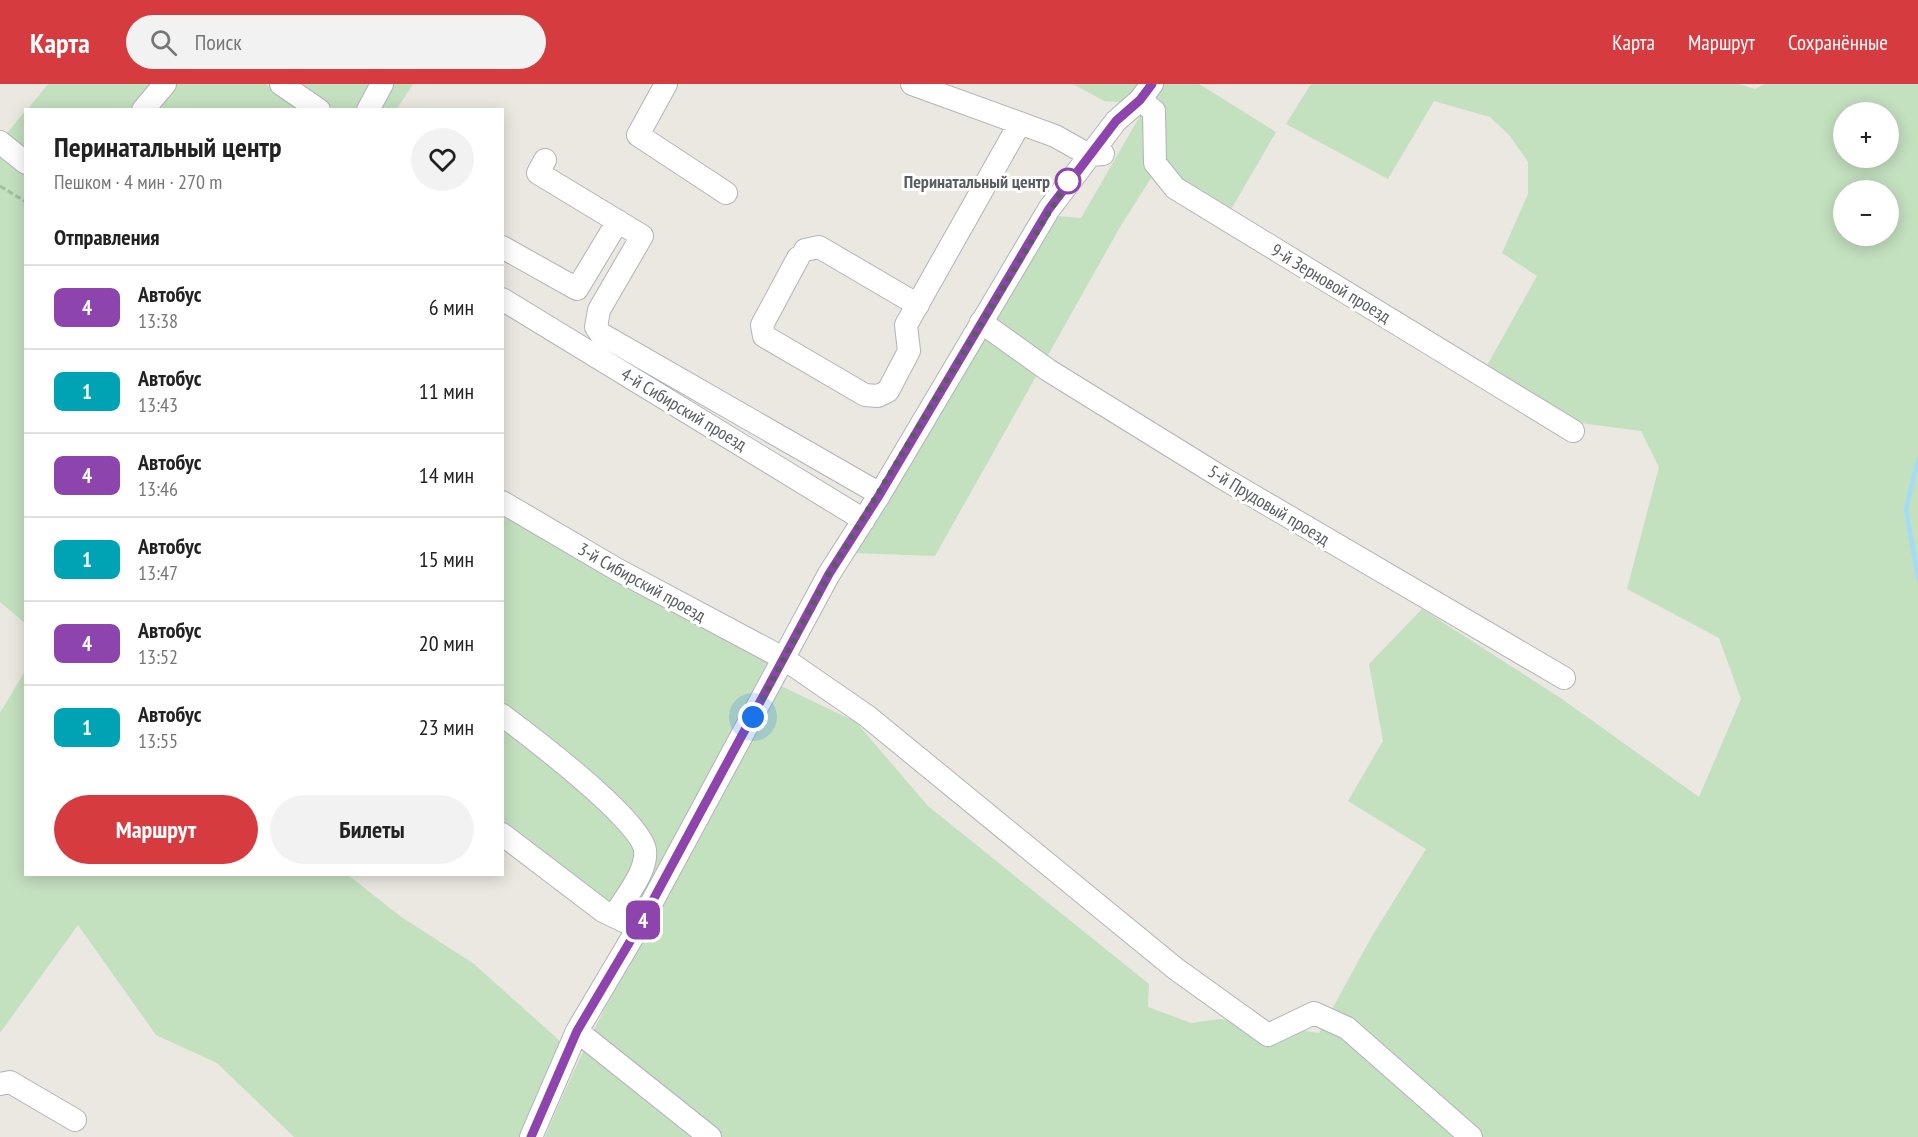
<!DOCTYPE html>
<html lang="ru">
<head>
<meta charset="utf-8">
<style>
	:root { --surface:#fff; --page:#f2f2f2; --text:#222; --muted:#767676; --line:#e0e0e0; --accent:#d63b40 }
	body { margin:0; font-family:"PT Sans Narrow",sans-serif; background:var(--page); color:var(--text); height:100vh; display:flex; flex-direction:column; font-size:22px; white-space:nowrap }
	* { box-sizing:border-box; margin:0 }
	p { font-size:20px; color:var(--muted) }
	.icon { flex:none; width:33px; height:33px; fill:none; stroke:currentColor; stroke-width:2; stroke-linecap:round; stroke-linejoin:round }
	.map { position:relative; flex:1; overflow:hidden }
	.details { position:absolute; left:24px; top:24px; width:480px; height:768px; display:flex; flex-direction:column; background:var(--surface); border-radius:0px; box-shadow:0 3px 15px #0003 }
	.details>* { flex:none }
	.badge { padding:0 12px; border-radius:9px; font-size:21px; line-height:39px }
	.buttons { position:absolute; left:1833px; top:18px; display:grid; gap:12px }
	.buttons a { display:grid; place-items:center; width:66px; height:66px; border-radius:50%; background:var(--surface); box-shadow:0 3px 15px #0003; font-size:30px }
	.you { position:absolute; width:30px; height:30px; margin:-15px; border:4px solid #fff; border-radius:50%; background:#1a73e8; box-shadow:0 0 0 9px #1a73e833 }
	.map>.badge { position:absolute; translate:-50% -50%; box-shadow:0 0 0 3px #fff }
	h2 { padding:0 30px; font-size:22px; line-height:54px }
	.round { display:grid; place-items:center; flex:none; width:63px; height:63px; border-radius:32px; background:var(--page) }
	.summary { display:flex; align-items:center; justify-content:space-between; height:102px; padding:0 30px }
	h1 { font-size:28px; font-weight:600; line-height:45px }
	.action { display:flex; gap:12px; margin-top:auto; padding:12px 30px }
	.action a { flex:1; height:69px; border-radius:36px; background:var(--accent); color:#fff; font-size:24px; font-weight:600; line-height:69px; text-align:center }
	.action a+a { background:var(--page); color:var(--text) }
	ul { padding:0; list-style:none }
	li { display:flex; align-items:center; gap:18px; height:84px; padding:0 30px; border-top:2px solid var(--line) }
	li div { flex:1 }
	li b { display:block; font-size:22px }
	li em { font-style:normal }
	li .badge { min-width:66px; font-weight:700; text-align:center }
	header { display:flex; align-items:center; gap:36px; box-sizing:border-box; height:84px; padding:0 30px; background:var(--accent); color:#fff }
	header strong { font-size:28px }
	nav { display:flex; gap:33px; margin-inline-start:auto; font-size:21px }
	.search { width:420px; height:54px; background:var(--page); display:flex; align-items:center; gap:15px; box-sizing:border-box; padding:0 21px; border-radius:33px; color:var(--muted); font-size:22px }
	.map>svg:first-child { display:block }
	.green { fill:#c3e0bf; fill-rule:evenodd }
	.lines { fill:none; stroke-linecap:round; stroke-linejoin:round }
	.stream { stroke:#a6dbf5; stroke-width:4.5 }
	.minor-casing { stroke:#b1b4b7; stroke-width:24 }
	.path { stroke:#9ac1a0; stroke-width:3; stroke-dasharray:6 3; stroke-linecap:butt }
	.minor { stroke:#fff; stroke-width:22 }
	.line-casing { stroke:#fff; stroke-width:14 }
	.line { stroke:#8e44ad; stroke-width:9 }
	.walk { stroke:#595d60; stroke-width:6; stroke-dasharray:0 10.8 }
	.stop-dot { fill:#fff; stroke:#8e44ad; stroke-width:3 }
	.labels { text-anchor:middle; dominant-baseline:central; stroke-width:6; stroke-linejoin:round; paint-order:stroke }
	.stop-label { font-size:18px; font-weight:bold; fill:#595d60; stroke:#fff; text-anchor:end }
	.street-label { font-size:18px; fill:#595d60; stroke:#fff }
</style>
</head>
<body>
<header>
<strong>Карта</strong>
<div class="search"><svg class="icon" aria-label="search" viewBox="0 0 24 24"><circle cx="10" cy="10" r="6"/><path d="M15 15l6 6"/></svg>Поиск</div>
<nav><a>Карта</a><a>Маршрут</a><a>Сохранённые</a></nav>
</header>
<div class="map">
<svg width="1918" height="1053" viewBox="0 0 1918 1053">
	<rect width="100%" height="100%" fill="#ebe7e1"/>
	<!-- green -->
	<path class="green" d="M48,0H266L305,26H27Z
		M299,0H413L396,26L334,25Z
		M1073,0H1145L1129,19L1104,17Z
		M1162,0H1199L1276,48L1229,129L1178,100L1163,77L1157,8Z
		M1311,0H1739L1755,5L1765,0H1918V1053H545C609,896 704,753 781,602L856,638L928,722L1149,900L1148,923L1191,939L1220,935L1319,949L1372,852L1426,765L1348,717L1383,657L1369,580L1422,525L1562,615L1699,713L1741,615L1719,554L1627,505L1659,383L1641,347L1580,339L1485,285L1537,192L1502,169L1528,110V78L1510,52L1490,33L1434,17L1388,95L1286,40ZM1844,28H1888V74H1844ZM1844,106H1888V152H1844Z
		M25,27V539L0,518V51L4,53Z
		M1145,28L1153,91L1120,143L935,472L854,469L1056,132L1081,134L1141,30Z
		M502,408L764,573L768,581L637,830L614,841L503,763Z
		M25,587L26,790L348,791L400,832L474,880L560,957L519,1053H294L217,979L156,951L78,841L0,949V629Z"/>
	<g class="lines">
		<!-- stream -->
		<path class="stream" d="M1918,376L1906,425L1918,494"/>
		<!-- minor casing -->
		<g class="minor-casing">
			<path id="minor" d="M281,0L319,26
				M666,0L638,51L726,109
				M912,0L1055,52L1089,71L1103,70
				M1140,16L1154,27L1155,79L1175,104L1573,347
				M143,26L165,0
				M368,26L382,0
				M0,58L26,79
				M545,76L538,89L642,152L599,226L596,243L601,250L880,410
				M502,163L577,205L618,137
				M805,166L819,163L918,221
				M798,174L762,241L764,252L865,311L878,312L888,307L909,267L906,241L1020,39
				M502,215L864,436
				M981,238L1048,286L1221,393L1564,594
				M502,418L618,486L783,574L867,632L1176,885L1268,951L1314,929L1347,944L1471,1053
				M502,631C530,652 641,736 645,766C648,787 624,815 614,832
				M502,750L603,827L626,838
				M577,947L710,1053
				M0,1000L10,998L75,1036
				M531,1053L577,947L638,844L829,490L880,410L1049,125L1116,37L1140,16L1152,0"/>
		</g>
		<!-- path -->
		<path class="path" d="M0,102L26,118"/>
		<!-- minor -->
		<use href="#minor" class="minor"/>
	</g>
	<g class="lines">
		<!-- line casing -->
		<g class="line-casing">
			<path id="line" d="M531,1053L577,947L638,844L829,490L880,410L1049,125L1116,37L1140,16L1152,0"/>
		</g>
		<!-- line -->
		<use href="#line" class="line"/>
		<!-- walk -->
		<path class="walk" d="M753,633L829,490L1068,97"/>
	</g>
	<!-- markers -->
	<circle class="stop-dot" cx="1068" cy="97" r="12"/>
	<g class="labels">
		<!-- stop labels -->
		<g class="stop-label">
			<text x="1050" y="97">Перинатальный центр</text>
		</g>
		<!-- street labels -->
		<g class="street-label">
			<text transform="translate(1331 199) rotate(31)">9-й Зерновой проезд</text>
			<text transform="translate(684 325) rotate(31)">4-й Сибирский проезд</text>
			<text transform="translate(1269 421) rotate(31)">5-й Прудовый проезд</text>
			<text transform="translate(642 498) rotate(29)">3-й Сибирский проезд</text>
		</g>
	</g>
</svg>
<div class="buttons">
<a>+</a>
<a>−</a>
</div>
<div class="you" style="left:753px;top:633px"></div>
<b class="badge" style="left:643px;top:836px;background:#8e44ad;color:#fff">4</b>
<section class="details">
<div class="summary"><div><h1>Перинатальный центр</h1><p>Пешком · 4 мин · 270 m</p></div><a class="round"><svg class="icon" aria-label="heart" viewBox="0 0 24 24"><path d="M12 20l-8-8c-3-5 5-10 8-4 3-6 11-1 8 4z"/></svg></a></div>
<h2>Отправления</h2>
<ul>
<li><span class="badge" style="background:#8e44ad;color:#fff">4</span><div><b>Автобус</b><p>13:38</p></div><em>6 мин</em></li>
<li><span class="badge" style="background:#00a3b4;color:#fff">1</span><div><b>Автобус</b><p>13:43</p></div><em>11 мин</em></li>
<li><span class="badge" style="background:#8e44ad;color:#fff">4</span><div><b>Автобус</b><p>13:46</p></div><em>14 мин</em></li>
<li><span class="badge" style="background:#00a3b4;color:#fff">1</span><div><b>Автобус</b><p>13:47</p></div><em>15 мин</em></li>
<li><span class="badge" style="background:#8e44ad;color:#fff">4</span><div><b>Автобус</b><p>13:52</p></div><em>20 мин</em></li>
<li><span class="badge" style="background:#00a3b4;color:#fff">1</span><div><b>Автобус</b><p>13:55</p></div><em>23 мин</em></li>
</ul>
<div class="action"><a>Маршрут</a><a>Билеты</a></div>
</section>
</div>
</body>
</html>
